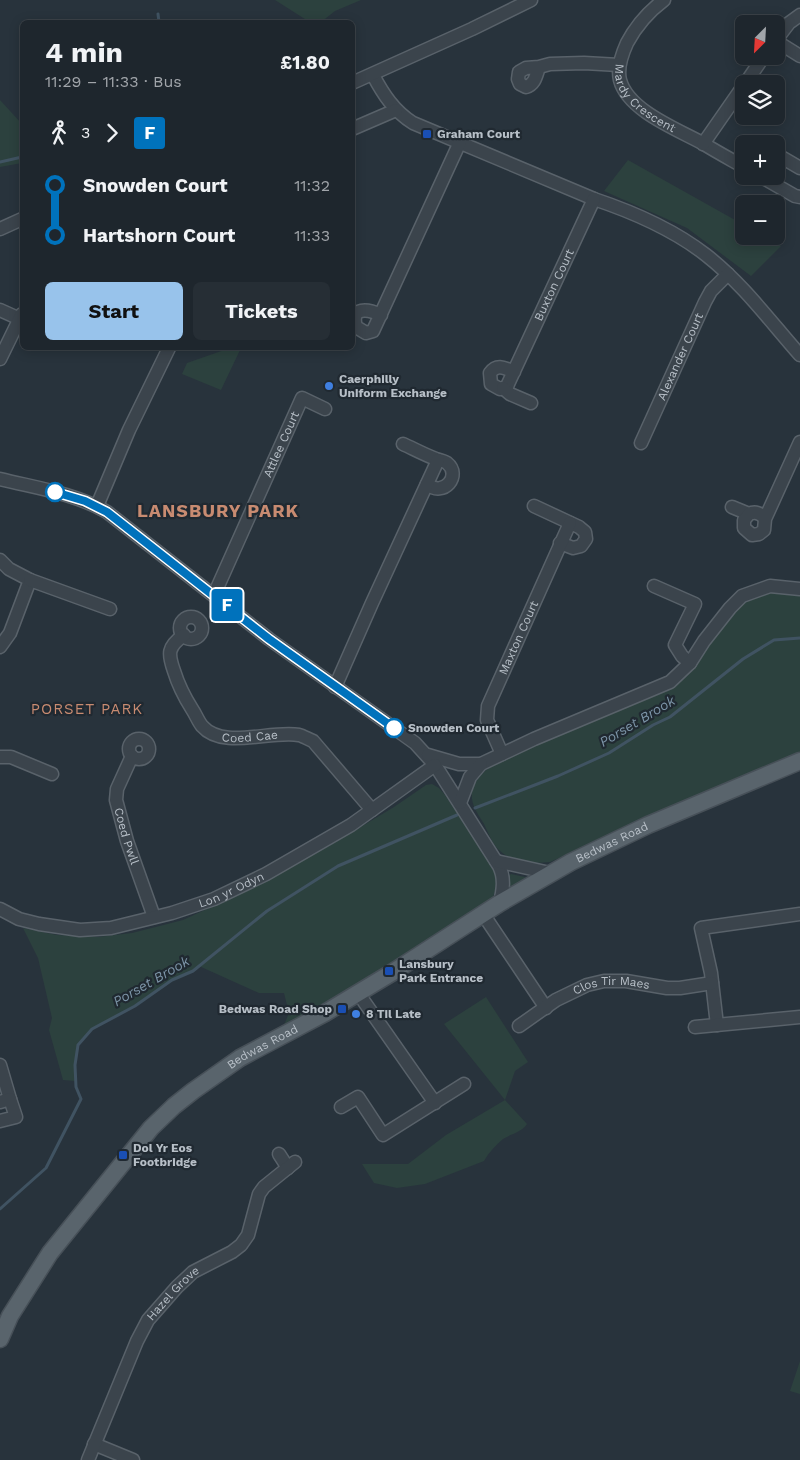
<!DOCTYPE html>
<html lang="en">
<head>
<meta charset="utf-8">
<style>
	:root { --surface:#1e262d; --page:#262e35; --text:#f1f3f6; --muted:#a1a5aa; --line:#3c4349; --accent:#98c3eb }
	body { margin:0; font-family:"Work Sans",sans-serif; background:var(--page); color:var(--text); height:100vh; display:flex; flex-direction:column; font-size:19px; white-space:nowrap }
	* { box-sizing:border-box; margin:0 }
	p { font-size:16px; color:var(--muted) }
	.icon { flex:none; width:28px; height:28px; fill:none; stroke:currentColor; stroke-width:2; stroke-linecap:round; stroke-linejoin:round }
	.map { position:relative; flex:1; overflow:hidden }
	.panel { position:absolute; left:20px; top:20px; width:335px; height:330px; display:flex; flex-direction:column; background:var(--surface); border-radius:8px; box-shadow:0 2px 12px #0003,0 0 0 1px var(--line) }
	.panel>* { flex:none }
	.badge { padding:0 10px; border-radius:4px; font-size:18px; line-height:32px }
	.needle { width:32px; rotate:204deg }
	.controls { position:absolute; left:735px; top:15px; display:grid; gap:10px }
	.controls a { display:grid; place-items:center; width:50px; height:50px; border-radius:8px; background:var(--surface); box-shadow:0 2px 12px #0003,0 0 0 1px var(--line); font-size:25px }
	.map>.badge { position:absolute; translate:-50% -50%; box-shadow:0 0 0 2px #fff }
	.legs { display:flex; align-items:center; gap:8px; height:55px; padding:0 25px; font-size:16px }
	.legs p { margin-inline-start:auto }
	.summary { display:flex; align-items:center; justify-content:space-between; height:85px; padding:0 25px }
	h1 { font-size:28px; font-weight:700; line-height:38px }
	.cta { display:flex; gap:10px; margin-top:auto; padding:10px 25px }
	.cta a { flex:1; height:58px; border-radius:8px; background:var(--accent); color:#111; font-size:20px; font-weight:700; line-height:58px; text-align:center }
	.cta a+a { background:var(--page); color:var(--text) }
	ul { padding:0 25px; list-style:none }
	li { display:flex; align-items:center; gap:18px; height:50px; font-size:19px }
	li i { display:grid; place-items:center; width:8px; height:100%; margin:0 6px; background:currentColor }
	li i::after { content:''; width:12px; height:12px; margin:-6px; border:4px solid; border-radius:50%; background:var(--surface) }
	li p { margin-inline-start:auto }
	li:first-child i { background:linear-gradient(#0000 50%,currentColor 0) }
	li:last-child i { background:linear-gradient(currentColor 50%,#0000 0) }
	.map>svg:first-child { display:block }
	.green { fill:#2c413e }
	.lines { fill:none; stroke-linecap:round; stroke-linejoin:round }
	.stream { stroke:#405362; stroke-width:3 }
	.minor-casing { stroke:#59626a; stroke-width:15 }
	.major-casing { stroke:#475058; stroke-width:19 }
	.minor { stroke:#3b444c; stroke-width:12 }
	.major { stroke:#59646c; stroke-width:16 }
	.line-1-casing { stroke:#fff; stroke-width:11 }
	.line-1 { stroke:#0072bc; stroke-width:8 }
	.transit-dot { fill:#1a4fb4; stroke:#202931; stroke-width:2 }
	.shop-dot { fill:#3f7fe0; stroke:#202931; stroke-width:2 }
	.stop-1-dot { fill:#fff; stroke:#0072bc; stroke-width:2.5 }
	.labels { text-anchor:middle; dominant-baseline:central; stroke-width:4.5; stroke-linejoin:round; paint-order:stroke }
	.street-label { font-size:12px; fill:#b7bfc7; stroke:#202931 }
	.poi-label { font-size:12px; font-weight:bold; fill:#b7bfc7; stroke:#202931; text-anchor:start }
	.stop-label { font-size:12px; font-weight:bold; fill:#b7bfc7; stroke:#202931; text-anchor:start }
	.water-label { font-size:14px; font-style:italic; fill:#7c94a7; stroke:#202931 }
	.quarter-label { font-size:15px; letter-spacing:1px; fill:#c88b71; stroke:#202931 }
	.district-label { font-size:18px; font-weight:bold; letter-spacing:1px; fill:#c88b71; stroke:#202931 }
</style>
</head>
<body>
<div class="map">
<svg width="800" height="1460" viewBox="0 0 800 1460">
	<rect width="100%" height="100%" fill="#28333c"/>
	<!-- green -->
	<path class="green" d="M275,0H361L335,11L321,22L308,21Z
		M0,100L22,124V163L0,167Z
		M628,160L744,225V236H765L781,246L751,276L687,228L604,191Z
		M230,348H241L221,390L182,374L187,363Z
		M777,590L800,596V752L550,862C533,864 513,863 499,850C492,844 488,832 484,824C480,817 473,808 472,799C470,781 486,770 499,760L664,692L677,685L690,673L705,648L725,622L744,602Z
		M432,784L439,788L445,795L493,867C497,883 498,889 489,904L356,987L299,1020L284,1025L289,1013L284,993H259L199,966L193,971L172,980L135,1006L92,1029L78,1045L75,1065V1081L63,1080L49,1030L52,1018L38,958L23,928L57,935L98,937L132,933L183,920L250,889L334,843L394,807L426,785Z
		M511,874L525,877L526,880L510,889L508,876Z
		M486,997L528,1062L515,1071L505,1100L527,1124C522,1132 511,1134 503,1139C496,1145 489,1152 484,1161L425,1184L397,1188L374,1183L362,1164H408L446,1135L505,1100L444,1024Z
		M800,1361V1394L790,1391Z"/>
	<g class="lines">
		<!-- stream -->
		<path class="stream" d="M158,14L159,22
			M0,162L22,157
			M475,808L558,776L609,753L653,725L670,717L743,659L774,640L800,638
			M0,1209L46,1168L81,1099L76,1087L75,1065L78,1045L92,1029L135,1006L172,980L193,971L267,911L338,866L457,815"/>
		<!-- minor casing -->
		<g class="minor-casing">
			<g id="minor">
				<path id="s1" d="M664,0C648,12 636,26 627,43C622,54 617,68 620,80C628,111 679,130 704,144C717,152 730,159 744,167"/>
				<path d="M776,40L789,23L800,15"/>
				<path d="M776,41L800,56"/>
				<path d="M539,67C536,76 535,84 526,87L520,84L518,79L519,72L526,68L539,67L550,64L584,63L619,65"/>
				<path d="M373,75C383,94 394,111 413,123L594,199C633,212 674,230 706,255C742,283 770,321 800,355"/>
				<path d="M352,83L472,29L531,0"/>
				<path d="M745,84L764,56"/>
				<path d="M352,129L396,110"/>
				<path d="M703,144L744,85"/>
				<path d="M776,154L800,168"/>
				<path d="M760,176L795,196L800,197"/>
				<path d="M0,229L22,219"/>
				<path d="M0,310L20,319"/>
				<path d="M381,315C368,309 350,306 356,327L366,333L373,331L460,142"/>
				<path d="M0,359L22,314"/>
				<path id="s2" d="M514,372C505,368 497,363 490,373L491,384L500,389L507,387L508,384L594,199"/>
				<path d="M503,388L510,394L531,403"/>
				<path id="s3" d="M641,443L705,302L711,291L728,274"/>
				<path d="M403,444C414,449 425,455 436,459C440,460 444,461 447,463C462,475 444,498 427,484"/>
				<path d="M0,479C36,488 74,493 107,512L269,639L415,743L435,765L499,866C505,878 503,890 500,903"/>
				<path d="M97,506L129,430L169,348"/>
				<path d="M534,506L579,527L585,532L586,539L581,546L573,548L560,543"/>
				<path d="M732,507L749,514"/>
				<path d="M765,519C761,513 755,511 749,514L744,520V528L752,535L759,534L764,530L765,519L800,442"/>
				<path d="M0,560L9,569L30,580L10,633L0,647"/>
				<path d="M30,580L110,609"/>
				<path d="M654,586L695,604L675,645L682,656L690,663"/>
				<path id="s4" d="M214,595L302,398L325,409"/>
				<circle cx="191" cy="628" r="11"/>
				<path id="s5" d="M184,635C167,647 168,654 174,671C178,684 185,698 192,709C196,715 198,721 202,726C223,750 270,730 299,735C303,736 308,739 313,741L372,810"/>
				<path d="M335,687L372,603L438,460"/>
				<circle cx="139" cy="749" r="10"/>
				<path id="s6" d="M502,754L487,720L488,706L570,523"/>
				<path d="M428,755L459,764H481L534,739L670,682L690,663L704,641L730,608L742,596L770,586L800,589"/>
				<path id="s7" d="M132,756L117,789L116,800L127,841L154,917"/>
				<path d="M0,757H11L52,774"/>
				<path d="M460,803L470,777L481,764"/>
				<path d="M496,861L550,873"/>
				<path id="s8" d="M0,909L19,919L39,924L80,930L111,928L172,913L214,899L266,874L351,825L435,765"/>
				<path d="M483,914L546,1008"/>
				<path d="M358,993L435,1103"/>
				<path d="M717,1025L711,973L701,928L800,914"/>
				<path id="s9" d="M519,1026L556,1000L587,985L604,981H626L667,988H680L712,983"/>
				<path d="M695,1027L800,1017"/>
				<path d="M0,1065L10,1099"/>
				<path d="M0,1102L10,1099L16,1117L0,1121"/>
				<path d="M341,1107L358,1097L383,1135L464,1084"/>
				<path d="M279,1154L288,1168"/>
				<path d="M94,1444L133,1460"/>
				<path id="s10" d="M88,1460L137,1341L148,1320L177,1287L193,1272L232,1252L241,1245L248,1235L259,1194L264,1187L295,1162"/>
			</g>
		</g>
		<!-- major casing -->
		<g class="major-casing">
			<g id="major">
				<path id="s11" d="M0,1339L10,1316L50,1253L151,1128L174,1106L193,1091L240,1058L325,1013L393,972L500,903L571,862L648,825L800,761"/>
			</g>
		</g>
		<!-- minor -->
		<use href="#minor" class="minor"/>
		<!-- major -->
		<use href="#major" class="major"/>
	</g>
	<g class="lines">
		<!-- line-1 casing -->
		<g class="line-1-casing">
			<path id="line-1" d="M55,492L85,501L107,512L269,639L394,728"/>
		</g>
		<!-- line-1 -->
		<use href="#line-1" class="line-1"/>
	</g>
	<!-- markers -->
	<g class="transit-dot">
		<rect x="422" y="129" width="10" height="10" rx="2.5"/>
		<rect x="384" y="966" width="10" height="10" rx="2.5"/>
		<rect x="337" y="1004" width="10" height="10" rx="2.5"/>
		<rect x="118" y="1150" width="10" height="10" rx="2.5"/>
	</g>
	<g class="shop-dot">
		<circle cx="329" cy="386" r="5"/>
		<circle cx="356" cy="1014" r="5"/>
	</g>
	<g class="stop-1-dot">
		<circle cx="55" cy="492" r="9"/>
		<circle cx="394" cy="728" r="9"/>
	</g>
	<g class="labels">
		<!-- street labels -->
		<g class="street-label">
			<text stroke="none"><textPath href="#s1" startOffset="125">Mardy Crescent</textPath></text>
			<text stroke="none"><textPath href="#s2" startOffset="168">Buxton Court</textPath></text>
			<text stroke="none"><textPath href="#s3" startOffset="95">Alexander Court</textPath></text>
			<text stroke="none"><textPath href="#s4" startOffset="165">Attlee Court</textPath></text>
			<text stroke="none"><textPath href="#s6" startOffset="126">Maxton Court</textPath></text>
			<text stroke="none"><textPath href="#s5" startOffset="155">Coed Cae</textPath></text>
			<text stroke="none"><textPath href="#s7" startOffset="85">Coed Pwll</textPath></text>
			<text stroke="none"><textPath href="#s11" startOffset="804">Bedwas Road</textPath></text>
			<text stroke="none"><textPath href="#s8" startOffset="241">Lon yr Odyn</textPath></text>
			<text stroke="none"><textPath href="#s9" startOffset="104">Clos Tir Maes</textPath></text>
			<text stroke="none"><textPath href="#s11" startOffset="399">Bedwas Road</textPath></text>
			<text stroke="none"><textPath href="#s10" startOffset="189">Hazel Grove</textPath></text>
		</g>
		<!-- poi labels -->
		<g class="poi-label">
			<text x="437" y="134">Graham Court</text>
			<text x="339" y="379">Caerphilly<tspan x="339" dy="14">Uniform Exchange</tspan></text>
			<text x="399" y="964">Lansbury<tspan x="399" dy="14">Park Entrance</tspan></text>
			<text x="332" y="1009" text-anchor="end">Bedwas Road Shop</text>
			<text x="366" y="1014">8 Til Late</text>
			<text x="133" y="1148">Dol Yr Eos<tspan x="133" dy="14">Footbridge</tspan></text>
		</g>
		<!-- stop labels -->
		<g class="stop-label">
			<text x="408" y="728">Snowden Court</text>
		</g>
		<!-- water labels -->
		<g class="water-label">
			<text transform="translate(637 721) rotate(-31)">Porset Brook</text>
			<text transform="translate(151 981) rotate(-30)">Porset Brook</text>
		</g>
		<!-- quarter labels -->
		<g class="quarter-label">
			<text x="87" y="709">PORSET PARK</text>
		</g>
		<!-- district labels -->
		<g class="district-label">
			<text x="218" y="510">LANSBURY PARK</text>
		</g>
	</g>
</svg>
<div class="controls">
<a><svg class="needle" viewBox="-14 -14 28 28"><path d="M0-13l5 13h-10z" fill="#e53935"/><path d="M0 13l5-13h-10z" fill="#a1a5aa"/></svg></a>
<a><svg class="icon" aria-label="layers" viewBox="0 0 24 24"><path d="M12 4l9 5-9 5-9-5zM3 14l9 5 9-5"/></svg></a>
<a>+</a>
<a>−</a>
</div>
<b class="badge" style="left:227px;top:605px;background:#0072bc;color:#fff">F</b>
<section class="panel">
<div class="summary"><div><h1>4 min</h1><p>11:29 – 11:33 · Bus</p></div><b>£1.80</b></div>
<div class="legs"><svg class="icon" aria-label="walk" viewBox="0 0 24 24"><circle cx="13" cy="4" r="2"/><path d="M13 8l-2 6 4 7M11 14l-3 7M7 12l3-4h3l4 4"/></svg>3<svg class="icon" aria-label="forward" viewBox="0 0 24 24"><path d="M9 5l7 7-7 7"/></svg><b class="badge" style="background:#0072bc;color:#fff">F</b></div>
<ul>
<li><i style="color:#0072bc"></i><b>Snowden Court</b><p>11:32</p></li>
<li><i style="color:#0072bc"></i><b>Hartshorn Court</b><p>11:33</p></li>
</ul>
<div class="cta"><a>Start</a><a>Tickets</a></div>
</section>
</div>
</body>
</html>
